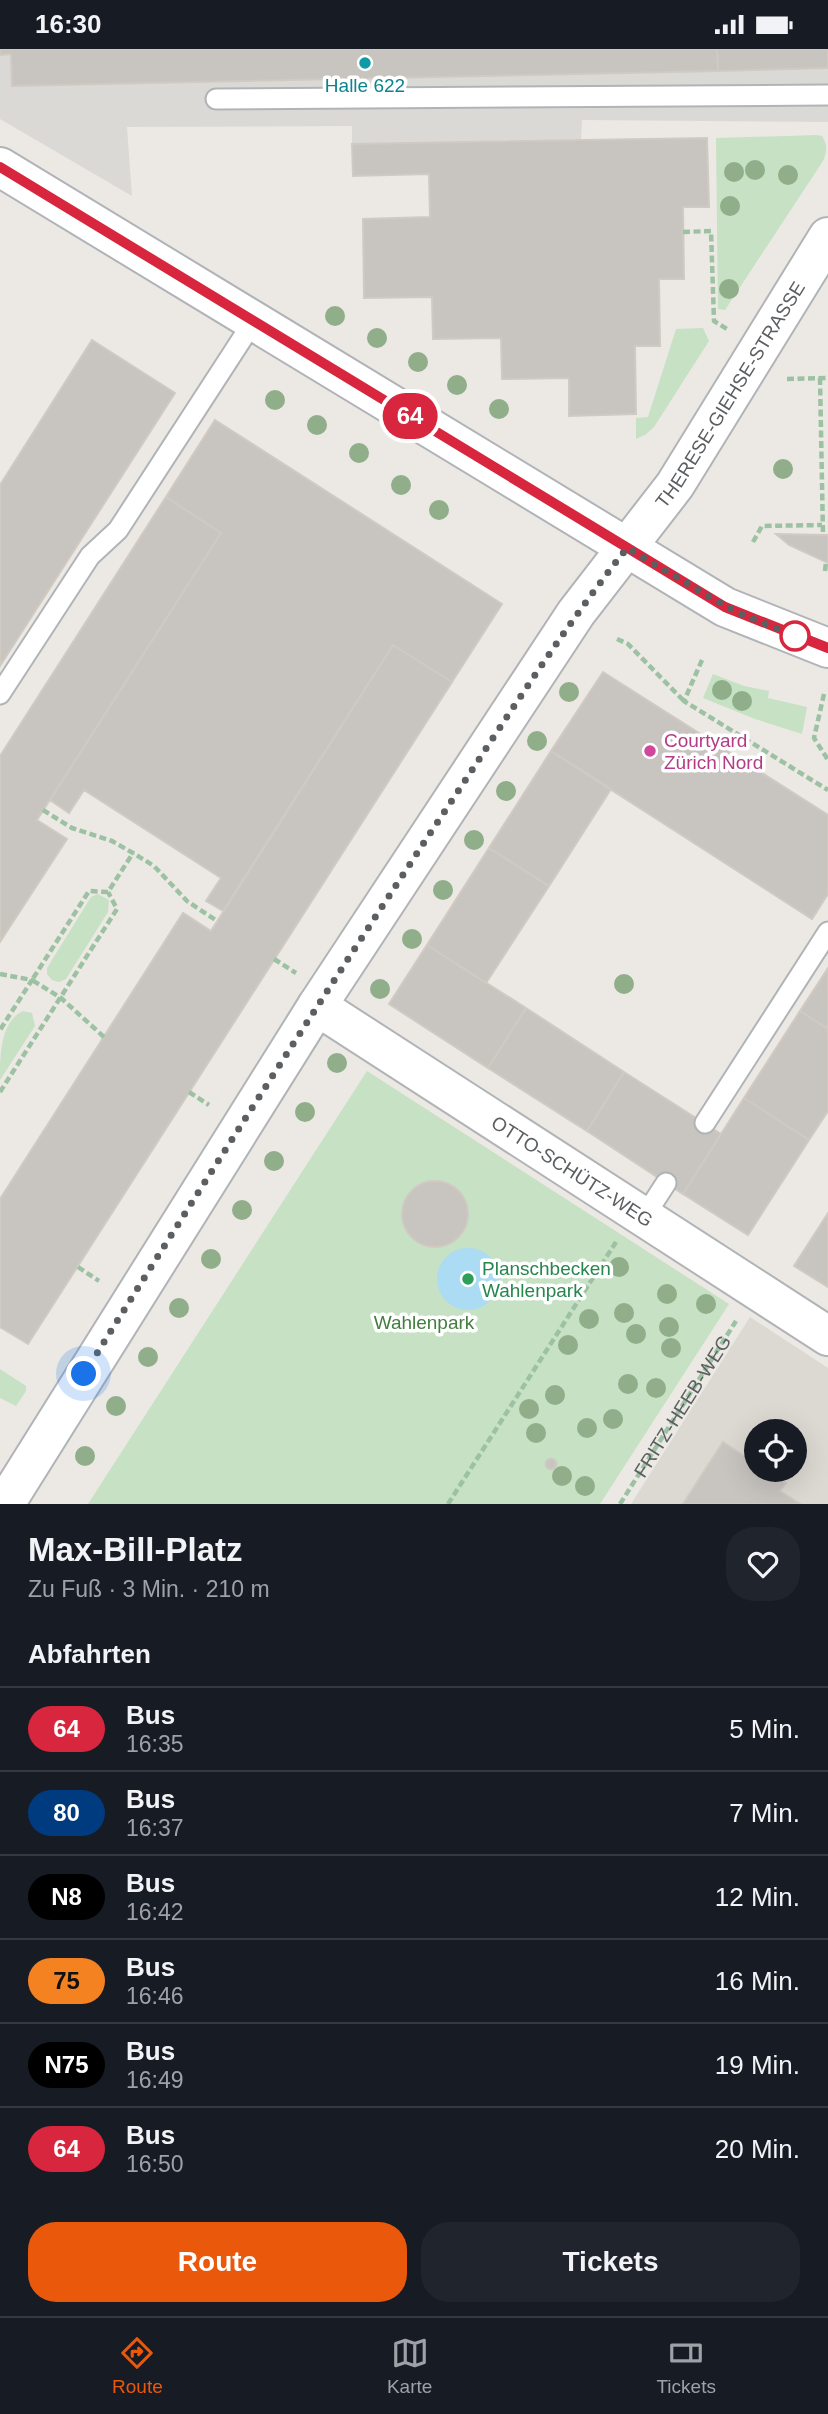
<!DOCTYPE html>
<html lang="de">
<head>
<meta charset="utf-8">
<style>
	:root { --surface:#171b24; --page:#20242c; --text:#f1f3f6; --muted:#9ea1a6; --line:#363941; --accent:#ea580c }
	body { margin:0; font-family:Helvetica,sans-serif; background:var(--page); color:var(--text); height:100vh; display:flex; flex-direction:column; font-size:26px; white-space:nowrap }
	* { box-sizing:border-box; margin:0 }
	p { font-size:23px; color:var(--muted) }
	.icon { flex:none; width:38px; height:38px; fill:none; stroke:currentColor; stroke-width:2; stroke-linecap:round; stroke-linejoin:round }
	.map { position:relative; height:1455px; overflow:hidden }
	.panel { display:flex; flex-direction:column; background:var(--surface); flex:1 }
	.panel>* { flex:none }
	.badge { padding:0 14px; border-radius:23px; font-size:24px; line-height:46px }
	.tools { position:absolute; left:744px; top:1370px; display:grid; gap:14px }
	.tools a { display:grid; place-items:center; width:63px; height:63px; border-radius:50%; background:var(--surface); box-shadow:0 7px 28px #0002; font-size:35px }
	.you { position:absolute; width:35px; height:35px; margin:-18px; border:5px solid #fff; border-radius:50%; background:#1a73e8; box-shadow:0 0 0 10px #1a73e833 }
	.map>.badge { position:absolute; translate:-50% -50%; box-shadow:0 0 0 4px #fff }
	h2 { padding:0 28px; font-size:26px; line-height:63px }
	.round { display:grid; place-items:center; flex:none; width:74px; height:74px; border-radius:28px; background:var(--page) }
	.overview { display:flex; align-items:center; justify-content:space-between; height:119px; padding:0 28px }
	h1 { font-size:33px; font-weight:800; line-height:52px }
	.cta { display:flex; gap:14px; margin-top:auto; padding:14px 28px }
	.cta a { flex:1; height:80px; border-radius:28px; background:var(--accent); color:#fff; font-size:28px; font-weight:800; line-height:80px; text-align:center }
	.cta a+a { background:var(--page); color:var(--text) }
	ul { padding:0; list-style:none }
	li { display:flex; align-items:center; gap:21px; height:84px; padding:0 28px; border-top:2px solid var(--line) }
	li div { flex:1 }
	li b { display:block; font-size:26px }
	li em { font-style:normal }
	li .badge { min-width:77px; font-weight:700; text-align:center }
	.status { display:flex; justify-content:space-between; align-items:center; height:49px; padding:0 35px; background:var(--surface); direction:ltr }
	.status svg { height:19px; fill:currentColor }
	.dock { display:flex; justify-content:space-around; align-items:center; height:98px; border-top:2px solid var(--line); background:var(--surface); font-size:19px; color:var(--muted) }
	.dock a { display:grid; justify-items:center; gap:4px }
	.dock .current { color:var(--accent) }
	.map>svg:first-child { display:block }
	.industrial { fill:#dbd9d6 }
	.education { fill:#dcd8d2; fill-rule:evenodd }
	.green { fill:#c6e1c3 }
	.water { fill:#acdcf4 }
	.building { fill:#c8c4c0; stroke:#d0cac3; stroke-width:2 }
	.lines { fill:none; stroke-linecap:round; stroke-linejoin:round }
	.service-casing { stroke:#b1b4b7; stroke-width:23 }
	.minor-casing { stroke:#b1b4b7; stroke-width:42 }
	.secondary-casing { stroke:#b0b3b7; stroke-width:42 }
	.path { stroke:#9dc1a3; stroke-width:4.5; stroke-dasharray:7 3.5; stroke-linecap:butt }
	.service { stroke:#fff; stroke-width:19 }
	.minor { stroke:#fff; stroke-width:38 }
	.secondary { stroke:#fff; stroke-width:38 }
	.tree { fill:#8fae89 }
	.line-casing { stroke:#fff; stroke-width:16 }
	.line { stroke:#d7263d; stroke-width:10 }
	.walk { stroke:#5c5f62; stroke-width:7; stroke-dasharray:0 12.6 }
	.culture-dot { fill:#0f9aa8; stroke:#fff; stroke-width:2.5 }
	.stop-dot { fill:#fff; stroke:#d7263d; stroke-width:3.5 }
	.hotel-dot { fill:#d1479c; stroke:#fff; stroke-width:2.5 }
	.leisure-dot { fill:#2e9e5b; stroke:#fff; stroke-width:2.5 }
	.labels { text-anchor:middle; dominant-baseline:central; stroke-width:7; stroke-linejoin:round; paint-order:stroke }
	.culture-label { font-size:19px; fill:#0d838f; stroke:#fff }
	.street-label { font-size:19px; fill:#5c5f62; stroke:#fff }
	.hotel-label { font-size:19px; fill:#b23c85; stroke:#fff; text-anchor:start }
	.leisure-label { font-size:19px; fill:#27864d; stroke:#fff; text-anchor:start }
	.park-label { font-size:19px; fill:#437d3f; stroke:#fff }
</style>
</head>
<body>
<div class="status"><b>16:30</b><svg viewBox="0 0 49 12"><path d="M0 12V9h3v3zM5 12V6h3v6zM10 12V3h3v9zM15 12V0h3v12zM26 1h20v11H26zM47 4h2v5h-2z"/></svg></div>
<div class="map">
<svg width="828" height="1455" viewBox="0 0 828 1455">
	<rect width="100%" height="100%" fill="#ece9e4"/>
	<!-- industrial -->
	<path class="industrial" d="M0,0H828V73L582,71L581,91L352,95V77L127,78L132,147L0,70Z"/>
	<!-- education -->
	<path class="education" d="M750,1268L828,1319V1455H631ZM756,1382H794V1421H756Z"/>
	<!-- green -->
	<path class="green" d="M817,86L822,87C828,96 827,103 823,112L725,261L718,260L716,89Z
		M703,279L709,292L654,378L645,386L636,390V369L648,368L676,280Z
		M713,625L744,637L769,642L768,649L807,658L802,685L755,670L703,649Z
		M98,845L109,851L108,863L66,930L59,933L52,931L47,925V919L91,848Z
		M23,962L32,964L35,977L0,1031C0,1007 0,973 23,962Z
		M367,1022L729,1255L600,1455H88Z
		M0,1320L26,1337V1342L16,1357L0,1349Z"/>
	<!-- water -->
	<path class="water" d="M437 1230a31 31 0 1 1 62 0a31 31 0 1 1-62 0Z"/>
	<!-- building -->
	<path class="building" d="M0,0H717L718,22L12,37L11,5L0,6Z
		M717,0H828V19L718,22Z
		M707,89L709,158H683L684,230H659L660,297H635L636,365L569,367V329L502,330L501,289L433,290L432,248L364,249L363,170L430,168L429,125L353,127L352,95Z
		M92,291L175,344L0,617V436Z
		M215,371L502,555L452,633L393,596L223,862L206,852L221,829L84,741L69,764L50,751L221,484L166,448Z
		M166,448L221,484L37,771L67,790L0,893V707Z
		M776,485L828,486V514L789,496Z
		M393,596L452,633L28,1295L0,1278V1150L183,864L211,882Z
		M603,623L828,766V845L812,870L551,702Z
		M551,702L611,740L549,837L489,799Z
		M489,799L549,837L486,934L427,896Z
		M427,896L526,959L488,1019L389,955Z
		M828,919V980L800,962Z
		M526,959L624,1023L587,1082L488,1019Z
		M800,962L828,980V1062L809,1091L744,1049Z
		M624,1023L721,1085L683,1145L587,1082Z
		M744,1049L809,1091L748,1186L683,1145Z
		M402 1165a33 33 0 1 1 66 0a33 33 0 1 1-66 0Z
		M828,1164V1238L794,1217Z
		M723,1393L756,1415V1421H766L786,1434L780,1442L800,1455H683Z
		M545.5 1415a5.5 5.5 0 1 1 11 0a5.5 5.5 0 1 1-11 0Z"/>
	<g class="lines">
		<!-- service casing -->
		<g class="service-casing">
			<path id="service" d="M216,50L828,46
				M0,645L90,507L118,481L253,273
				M705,1074L828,883
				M644,1168L666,1134"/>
		</g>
		<!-- minor casing -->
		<g class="minor-casing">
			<g id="minor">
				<path id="s2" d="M317,957L828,1287"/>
				<path id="s3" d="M5,1455L317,957L576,564L675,436L828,188"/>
			</g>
		</g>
		<!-- secondary casing -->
		<g class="secondary-casing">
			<path id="secondary" d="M0,118L725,558L828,599"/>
		</g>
		<!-- path -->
		<g class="path">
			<path d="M683,183L711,182L714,272L727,280"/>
			<path d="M820,329L823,486"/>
			<path d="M787,330L828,329"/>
			<path d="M753,493L762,477L822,476"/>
			<path d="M825,522L826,513"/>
			<path d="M617,590L628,595L684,652"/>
			<path d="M702,611L684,652L828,741"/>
			<path d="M824,645L814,689L828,711"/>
			<path d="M43,761L72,779L112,792L133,804L154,817L187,852L217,872"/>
			<path d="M274,910L296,924"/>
			<path d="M0,925L32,931L0,981"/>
			<path d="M104,988L61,949L32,931L89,842L108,843L133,804"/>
			<path d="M0,1043L117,860L108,843"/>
			<path d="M189,1043L209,1056"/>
			<path d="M78,1218L99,1232"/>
			<path d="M448,1455L616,1193"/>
			<path id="s1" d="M620,1455L736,1272"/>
		</g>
		<!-- service -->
		<use href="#service" class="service"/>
		<!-- minor -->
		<use href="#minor" class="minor"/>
		<!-- secondary -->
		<use href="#secondary" class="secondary"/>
	</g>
	<!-- trees -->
	<g class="tree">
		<circle cx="755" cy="121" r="10"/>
		<circle cx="734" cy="123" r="10"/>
		<circle cx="788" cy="126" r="10"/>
		<circle cx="730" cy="157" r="10"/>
		<circle cx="729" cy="240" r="10"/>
		<circle cx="335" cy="267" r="10"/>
		<circle cx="377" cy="289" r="10"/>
		<circle cx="418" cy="313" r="10"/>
		<circle cx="457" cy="336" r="10"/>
		<circle cx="275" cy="351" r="10"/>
		<circle cx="499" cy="360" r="10"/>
		<circle cx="317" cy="376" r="10"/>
		<circle cx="359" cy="404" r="10"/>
		<circle cx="783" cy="420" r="10"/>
		<circle cx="401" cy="436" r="10"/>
		<circle cx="439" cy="461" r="10"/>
		<circle cx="722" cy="641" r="10"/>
		<circle cx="569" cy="643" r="10"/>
		<circle cx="742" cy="652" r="10"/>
		<circle cx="537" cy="692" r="10"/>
		<circle cx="506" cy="742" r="10"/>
		<circle cx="474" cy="791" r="10"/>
		<circle cx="443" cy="841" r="10"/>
		<circle cx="412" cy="890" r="10"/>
		<circle cx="624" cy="935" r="10"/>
		<circle cx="380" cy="940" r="10"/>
		<circle cx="337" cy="1014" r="10"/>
		<circle cx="305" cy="1063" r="10"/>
		<circle cx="274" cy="1112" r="10"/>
		<circle cx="242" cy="1161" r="10"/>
		<circle cx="211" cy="1210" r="10"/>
		<circle cx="619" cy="1218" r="10"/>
		<circle cx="667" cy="1245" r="10"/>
		<circle cx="706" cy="1255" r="10"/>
		<circle cx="179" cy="1259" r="10"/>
		<circle cx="624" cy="1264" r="10"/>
		<circle cx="589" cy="1270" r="10"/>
		<circle cx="669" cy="1278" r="10"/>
		<circle cx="636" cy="1285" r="10"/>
		<circle cx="568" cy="1296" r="10"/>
		<circle cx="671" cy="1299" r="10"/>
		<circle cx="148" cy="1308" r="10"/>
		<circle cx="628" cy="1335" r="10"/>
		<circle cx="656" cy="1339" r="10"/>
		<circle cx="555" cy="1346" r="10"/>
		<circle cx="116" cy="1357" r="10"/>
		<circle cx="529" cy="1360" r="10"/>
		<circle cx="613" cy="1370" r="10"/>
		<circle cx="587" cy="1379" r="10"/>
		<circle cx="536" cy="1384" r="10"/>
		<circle cx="85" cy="1407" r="10"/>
		<circle cx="562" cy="1427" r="10"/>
		<circle cx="585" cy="1437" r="10"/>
	</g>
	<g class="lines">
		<!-- line casing -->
		<g class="line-casing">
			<path id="line" d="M0,118L725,558L828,599"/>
		</g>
		<!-- line -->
		<use href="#line" class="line"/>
		<!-- walk -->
		<path class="walk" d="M84,1325C197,1144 312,964 429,786C494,689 555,590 627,499L736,563L795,587"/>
	</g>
	<!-- markers -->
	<circle class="culture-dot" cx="365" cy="14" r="7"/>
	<circle class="stop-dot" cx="795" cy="587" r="14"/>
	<circle class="hotel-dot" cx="650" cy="702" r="7"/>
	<circle class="leisure-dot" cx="468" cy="1230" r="7"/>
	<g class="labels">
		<!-- culture labels -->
		<g class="culture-label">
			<text x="365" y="36">Halle 622</text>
		</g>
		<!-- street labels -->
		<g class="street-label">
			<text stroke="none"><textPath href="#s3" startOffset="1326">THERESE-GIEHSE-STRASSE</textPath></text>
			<text stroke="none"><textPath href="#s2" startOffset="304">OTTO-SCHÜTZ-WEG</textPath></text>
			<text stroke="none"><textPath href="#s1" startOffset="116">FRITZ-HEEB-WEG</textPath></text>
		</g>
		<!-- hotel labels -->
		<g class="hotel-label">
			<text x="664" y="691">Courtyard<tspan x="664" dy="22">Zürich Nord</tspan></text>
		</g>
		<!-- leisure labels -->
		<g class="leisure-label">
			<text x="482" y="1219">Planschbecken<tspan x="482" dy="22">Wahlenpark</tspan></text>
		</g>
		<!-- park labels -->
		<g class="park-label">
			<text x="424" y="1273">Wahlenpark</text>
		</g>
	</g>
</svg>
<div class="tools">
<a><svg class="icon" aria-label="locate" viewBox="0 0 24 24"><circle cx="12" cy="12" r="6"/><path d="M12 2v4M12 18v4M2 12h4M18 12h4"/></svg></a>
</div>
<div class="you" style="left:84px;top:1325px"></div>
<b class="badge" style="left:410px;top:367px;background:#d7263d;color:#fff">64</b>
</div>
<section class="panel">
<div class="overview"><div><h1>Max-Bill-Platz</h1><p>Zu Fuß · 3 Min. · 210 m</p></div><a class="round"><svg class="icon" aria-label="heart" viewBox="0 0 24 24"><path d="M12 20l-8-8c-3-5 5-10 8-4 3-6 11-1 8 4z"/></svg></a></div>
<h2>Abfahrten</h2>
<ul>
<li><span class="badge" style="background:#d7263d;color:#fff">64</span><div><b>Bus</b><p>16:35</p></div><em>5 Min.</em></li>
<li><span class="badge" style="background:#003b80;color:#fff">80</span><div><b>Bus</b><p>16:37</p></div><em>7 Min.</em></li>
<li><span class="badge" style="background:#000;color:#fff">N8</span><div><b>Bus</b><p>16:42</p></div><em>12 Min.</em></li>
<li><span class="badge" style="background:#f58220;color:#111">75</span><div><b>Bus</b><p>16:46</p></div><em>16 Min.</em></li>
<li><span class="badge" style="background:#000;color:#fff">N75</span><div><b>Bus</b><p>16:49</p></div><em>19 Min.</em></li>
<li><span class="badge" style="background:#d7263d;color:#fff">64</span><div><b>Bus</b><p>16:50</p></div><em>20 Min.</em></li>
</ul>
<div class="cta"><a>Route</a><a>Tickets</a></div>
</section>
<nav class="dock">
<a class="current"><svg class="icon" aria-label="directions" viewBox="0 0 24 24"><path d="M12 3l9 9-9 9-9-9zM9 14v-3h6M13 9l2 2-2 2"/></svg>Route</a>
<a><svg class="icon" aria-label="map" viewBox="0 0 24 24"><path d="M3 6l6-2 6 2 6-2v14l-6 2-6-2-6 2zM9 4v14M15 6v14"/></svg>Karte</a>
<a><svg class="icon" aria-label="tickets" viewBox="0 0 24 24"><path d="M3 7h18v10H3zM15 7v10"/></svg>Tickets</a>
</nav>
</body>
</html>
